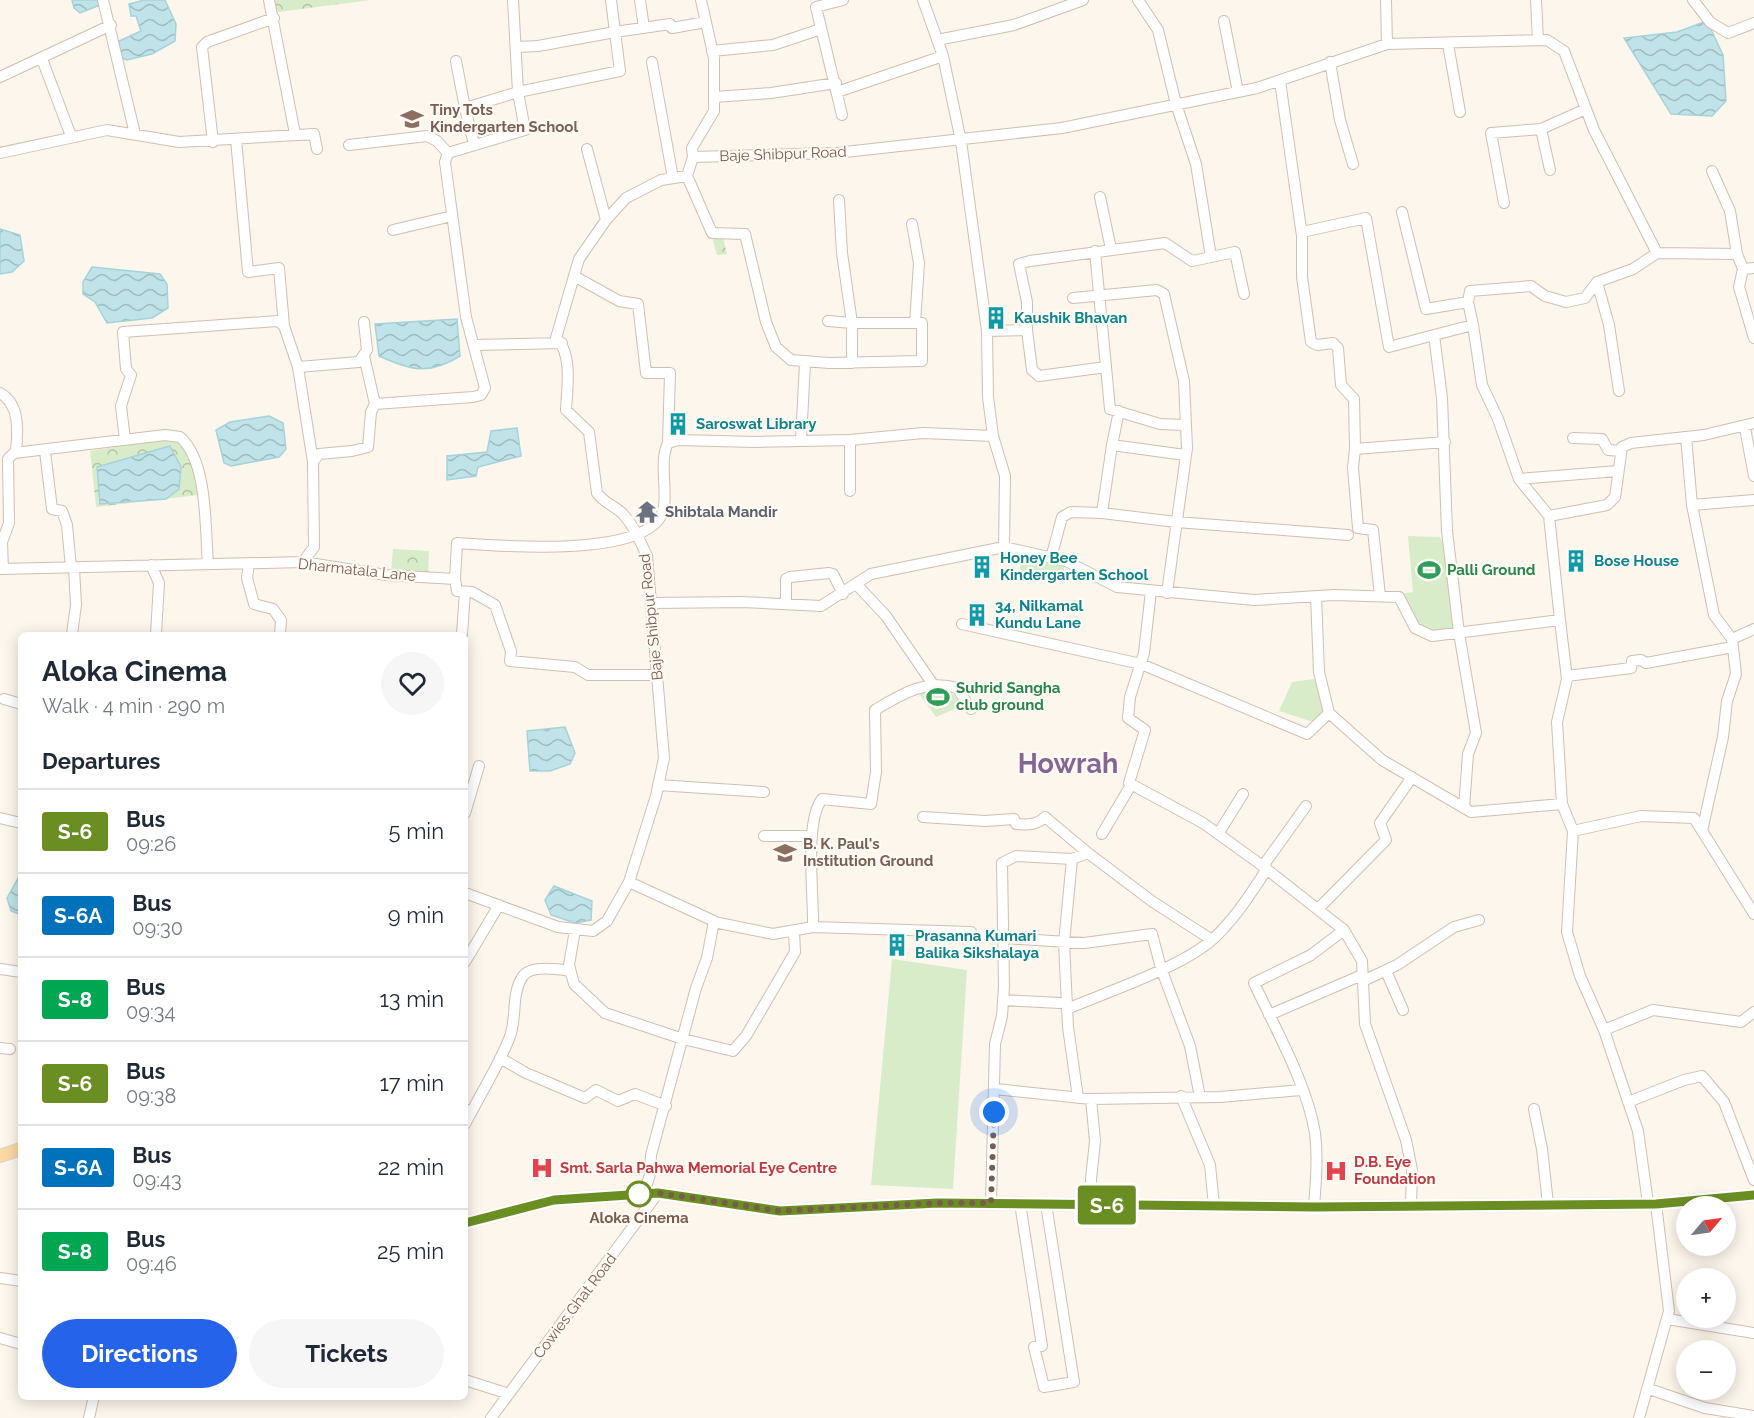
<!DOCTYPE html>
<html lang="en">
<head>
<meta charset="utf-8">
<style>
	:root { --surface:#fff; --page:#f6f6f7; --text:#1f2937; --muted:#747a83; --line:#e0e1e3; --accent:#2563eb }
	body { margin:0; font-family:Raleway,sans-serif; background:var(--page); color:var(--text); height:100vh; display:flex; flex-direction:column; font-size:22px; white-space:nowrap }
	* { box-sizing:border-box; margin:0 }
	p { font-size:20px; color:var(--muted) }
	.icon { flex:none; width:33px; height:33px; fill:none; stroke:currentColor; stroke-width:2; stroke-linecap:round; stroke-linejoin:round }
	.map { position:relative; flex:1; overflow:hidden }
	.details { position:absolute; left:18px; top:632px; width:450px; height:768px; display:flex; flex-direction:column; background:var(--surface); border-radius:9px; box-shadow:0 3px 15px #0003 }
	.details>* { flex:none }
	.badge { padding:0 12px; border-radius:4px; font-size:21px; line-height:39px }
	.needle { width:39px; rotate:61deg }
	.controls { position:absolute; left:1676px; top:1196px; display:grid; gap:12px }
	.controls a { display:grid; place-items:center; width:60px; height:60px; border-radius:50%; background:var(--surface); box-shadow:0 3px 15px #0003; font-size:30px }
	.you { position:absolute; width:30px; height:30px; margin:-15px; border:4px solid #fff; border-radius:50%; background:#1a73e8; box-shadow:0 0 0 9px #1a73e833 }
	.map>.badge { position:absolute; translate:-50% -50%; box-shadow:0 0 0 3px #fff }
	h2 { padding:0 24px; font-size:22px; line-height:54px }
	.round { display:grid; place-items:center; flex:none; width:63px; height:63px; border-radius:32px; background:var(--page) }
	.overview { display:flex; align-items:center; justify-content:space-between; height:102px; padding:0 24px }
	h1 { font-size:28px; font-weight:700; line-height:45px }
	.primary-button { display:flex; gap:12px; margin-top:auto; padding:12px 24px }
	.primary-button a { flex:1; height:69px; border-radius:36px; background:var(--accent); color:#fff; font-size:24px; font-weight:700; line-height:69px; text-align:center }
	.primary-button a+a { background:var(--page); color:var(--text) }
	ul { padding:0; list-style:none }
	li { display:flex; align-items:center; gap:18px; height:84px; padding:0 24px; border-top:2px solid var(--line) }
	li div { flex:1 }
	li b { display:block; font-size:22px }
	li em { font-style:normal }
	li .badge { min-width:66px; font-weight:700; text-align:center }
	.map>svg:first-child { display:block }
	.green { fill:#d8ecc9 }
	.park { fill:url(#park-crowns) }
	.water { fill:url(#water-waves); stroke:#a5d3da; stroke-width:1.5 }
	.lines { fill:none; stroke-linecap:round; stroke-linejoin:round }
	.minor-casing { stroke:#d1beb0; stroke-width:12 }
	.major-casing { stroke:#dad1cd; stroke-width:14 }
	.minor { stroke:#fff; stroke-width:10 }
	.major { stroke:#fbd9a5; stroke-width:12 }
	.line-casing { stroke:#fff; stroke-width:14 }
	.line { stroke:#6b8e23; stroke-width:9 }
	.walk { stroke:#7a5c4d; stroke-width:6; stroke-dasharray:0 10.8 }
	.stop-dot { fill:#fff; stroke:#6b8e23; stroke-width:3 }
	.labels { text-anchor:middle; dominant-baseline:central; stroke-width:4.5; stroke-linejoin:round; paint-order:stroke }
	.education-label { font-size:15px; font-weight:bold; fill:#785e54; stroke:#fffaf3; text-anchor:start }
	.street-label { font-size:15px; fill:#7a5c4d; stroke:#fffaf3 }
	.culture-label { font-size:15px; font-weight:bold; fill:#0d838f; stroke:#fffaf3; text-anchor:start }
	.worship-label { font-size:15px; font-weight:bold; fill:#5b616d; stroke:#fffaf3; text-anchor:start }
	.leisure-label { font-size:15px; font-weight:bold; fill:#27864d; stroke:#fffaf3; text-anchor:start }
	.health-label { font-size:15px; font-weight:bold; fill:#be3a42; stroke:#fffaf3; text-anchor:start }
	.stop-label { font-size:15px; font-weight:bold; fill:#7a5c4d; stroke:#fffaf3 }
	.town-label { font-size:27px; font-weight:bold; fill:#846695; stroke:#fffaf3 }
</style>
</head>
<body>
<div class="map">
<svg width="1754" height="1418" viewBox="0 0 1754 1418">
	<defs>
		<pattern id="park-crowns" width="20" height="18" patternUnits="userSpaceOnUse" patternTransform="scale(1.5)"><rect width="20" height="18" fill="#d8ecc9"/><path d="M2 6a3 3 0 1 1 6 0M12 15a3 3 0 1 1 6 0" fill="none" stroke="#b4c2a5"/></pattern>
		<pattern id="water-waves" width="16" height="10" patternUnits="userSpaceOnUse" patternTransform="scale(1.5)"><rect width="16" height="10" fill="#bfe3e8"/><path d="M0 5q4-4 8 0t8 0" fill="none" stroke="#a0bbbe"/></pattern>
	</defs>
	<rect width="100%" height="100%" fill="#fdf6ec"/>
	<!-- green -->
	<path class="green" d="M1408,536L1440,537L1446,549L1455,631C1419,634 1416,623 1400,594L1413,592Z
		M1021,557L1064,564V582L1019,579Z
		M1314,679L1318,681L1326,713L1313,722L1279,711L1292,682Z
		M950,690L960,703L957,708L936,717L917,691Z
		M892,959L967,970L953,1189L871,1185Z"/>
	<!-- park -->
	<path class="park" d="M273,0H371L278,12Z
		M712,237H723L727,254L717,255Z
		M167,439L179,441L192,460L199,495L96,507L90,451Z
		M393,549L429,551L428,578L391,571Z"/>
	<!-- water -->
	<path class="water" d="M72,0H98L100,5L80,13L74,8Z
		M144,0H165L176,24L175,41L152,54L127,60L120,57L119,41L141,31L136,16H131L129,4Z
		M1707,21L1723,55L1726,101L1712,116L1671,114L1624,38L1677,32Z
		M0,229L20,235L24,261L12,272L0,274Z
		M92,267L160,274L167,284L168,308L152,318L107,323L95,302L83,294V282Z
		M457,319L460,356C428,376 410,370 379,356L375,324Z
		M269,416L283,423L286,449L279,457L231,466L224,463L216,430L230,422Z
		M517,428L521,456L478,467L476,476L447,480V456L487,452L491,431Z
		M170,446L181,467L179,489L166,499L100,504L97,467Z
		M565,727L575,753L570,764L550,771H530L527,731Z
		M21,873V915L11,911L7,898Z
		M554,886L592,901L591,920L575,923L551,915L545,900Z"/>
	<g class="lines">
		<!-- minor casing -->
		<g class="minor-casing">
			<path id="minor" d="M103,0L135,134
				M269,0L295,134
				M640,0L644,28
				M923,0L943,56L961,141L987,331L988,397L993,436L1005,476L1004,547
				M1138,0L1158,30L1176,104L1196,164L1211,257
				M1386,0L1387,44
				M1536,0L1538,40
				M1693,0L1710,22L1728,33L1754,23
				M1224,21L1238,92
				M937,40L1014,25L1083,0
				M1448,44L1460,112
				M517,47L538,46L615,32L611,0
				M712,51L773,45L821,29
				M42,59L71,136
				M456,61L465,108
				M652,62L673,178
				M1330,62L1340,120L1353,164
				M0,77L111,25
				M1280,81L1302,236V277L1311,342L1317,345L1333,343L1338,348L1341,385L1354,399L1355,449
				M837,92L943,56
				M714,97L771,93L836,83
				M842,115L816,7L843,0
				M1541,129L1550,170
				M236,139L248,272L279,268L284,326
				M213,142L202,47L207,42L274,18
				M474,144L465,108L518,92L513,0
				M349,145L427,136L437,141L448,153
				M587,149L606,220
				M0,153L107,130L179,142L314,134L317,149
				M693,157L692,148L714,111V58L701,0
				M1712,171L1730,211L1737,254
				M687,176L712,233L745,234L766,322L776,347L791,360L829,363L922,361V323H852V363
				M1100,197L1111,249
				M1504,203L1491,133L1541,129L1586,109
				M1402,212L1426,309L1468,302
				M912,224L919,263L915,323
				M393,230L452,216
				M1302,232L1366,218L1389,347L1434,335
				M1095,251L1106,367
				M1754,268L1743,269L1739,287L1754,338
				M574,276L619,301L638,304L646,373H670L668,443
				M1597,282L1609,325L1619,391
				M1073,298L1157,290L1164,294L1184,381L1186,425
				M828,321L852,323L842,253L839,200
				M1473,325L1468,302L1470,291L1531,286L1545,296L1566,302L1585,298L1597,282L1633,269L1657,253L1737,254L1743,269
				M1027,330V302L1019,264L1030,261L1165,243L1192,261L1235,252L1244,294
				M987,331L1027,330L1032,370L1039,376L1106,367L1110,409L1160,424L1186,425L1187,448L1167,593
				M474,345L562,343
				M364,356L375,404
				M0,393C20,404 18,431 16,451L8,459L9,523L2,542L3,569
				M1745,428L1754,476
				M1686,437L1692,505
				M1573,438L1602,439L1608,450L1621,451
				M125,440L121,406L131,375L126,369L123,332L278,321L284,326L298,367
				M801,440L805,363
				M850,440V491
				M1112,445L1119,411
				M45,451L52,509L62,511L67,525L71,568
				M14,453L165,435L180,437C208,461 205,528 208,564
				M1185,455L1112,445L1102,513L1176,522L1348,535
				M313,462L319,454L352,451L368,447L371,412L375,404L473,397L481,395L485,388L466,317L445,162L448,153L525,130L518,92L620,71L615,32L670,24L672,28L706,22
				M1519,479L1618,471
				M1549,516L1560,620
				M1051,558L1062,517L1071,512L1102,513
				M303,562L314,547L313,462L298,367L359,362L367,350L364,322
				M249,563L247,578L254,604L273,609L281,620L280,634
				M151,565L159,583L156,634
				M0,569L303,562L386,575L455,579L457,543C501,546 631,557 659,519C672,502 657,465 668,443L678,440L755,442L850,440L923,433L993,436
				M455,579L457,591L472,592L495,605L511,651L510,661L575,667L588,675H658
				M857,585L886,616L932,683
				M1151,591L1144,653L1130,697L1128,718L1145,730L1129,783L1203,823L1260,864L1344,930L1362,961L1365,1024L1406,1140L1412,1170L1411,1206
				M1316,596L1319,672L1329,713L1382,760L1471,812L1562,804
				M1380,596L1373,530L1358,528L1353,467L1355,449L1445,442
				M652,603L742,602L821,606L871,574L1004,547L1066,561L1117,587L1254,600L1334,595L1399,597L1415,628L1432,636L1560,620L1567,679L1557,722L1562,804L1573,831L1641,816L1694,818L1754,914
				M786,604V579L790,577L829,573L833,574L843,594
				M962,624L1141,664L1307,734L1329,713
				M72,634L76,605L74,568
				M462,634L465,592
				M1732,639L1714,615L1692,505L1754,500
				M1567,676L1631,668L1632,661L1641,660L1646,663L1733,647
				M4,699L21,704
				M658,785L764,792
				M1464,808L1468,754L1476,733L1459,633L1447,531L1442,398L1434,335L1473,325L1482,385L1498,419L1519,479L1549,516L1607,505L1615,497L1622,447L1631,443L1704,435L1754,423
				M465,813L479,766
				M923,817L985,821L1014,819L1016,824C1028,825 1037,825 1045,817L1088,853
				M0,818L21,823
				M1573,831L1567,932L1580,976L1604,1030L1638,1131L1648,1203
				M1702,831L1723,737L1727,701L1736,674L1732,639L1754,629
				M1102,834L1131,785
				M1218,834L1243,794
				M764,836H812
				M1072,859L1088,853L1153,902L1212,940
				M1263,866L1306,806
				M465,893L558,927L593,931L607,921L629,882
				M1318,909L1386,840L1380,823L1412,777
				M714,922L773,934L813,927L971,932
				M813,927C814,897 804,822 822,799L871,804L876,772L875,710C902,694 925,679 957,688L971,709
				M575,930L569,965L574,984L605,1013L683,1039L733,1051L746,1036L795,952L794,932
				M1002,938L1084,943L1152,934L1161,968L1190,1046L1200,1097
				M465,962L499,905
				M0,969L21,972
				M1386,971L1403,1010
				M1363,981L1397,965L1454,927L1479,920
				M1003,1000L1060,1003
				M1067,1009C1107,992 1182,967 1213,939C1235,919 1251,893 1267,869
				M1269,1015L1362,975
				M1604,1030L1653,1010L1741,1022L1754,1012
				M0,1048L10,1049
				M500,1058L526,1073L585,1098L596,1090L618,1101L635,1094L666,1106
				M995,1089L1091,1099L1220,1097L1301,1090
				M1181,1096L1210,1165L1214,1206
				M1091,1099L1095,1141L1091,1179L1092,1204
				M1628,1102L1684,1080L1702,1076L1724,1102L1754,1180
				M465,1109L471,1113C484,1088 499,1064 509,1039C518,1019 510,995 523,976C531,965 558,969 570,971
				M1534,1109L1542,1149L1548,1204
				M465,1124L471,1113
				M644,1194L650,1174L651,1155L696,988L707,958L714,921L629,882L656,796L664,758L647,556C640,541 634,526 623,514C615,506 604,503 597,493L589,432L566,410C567,390 573,353 556,338L579,259L606,220L626,198L661,180L687,176L693,157L836,153L1062,128L1257,88L1387,44L1547,40L1564,51L1594,130L1657,253
				M991,1203L995,1044L1002,1016L1004,987L1002,863L1016,856L1072,859L1064,943L1068,1027L1078,1098
				M1020,1203L1042,1346L1034,1347L1044,1387L1074,1382L1046,1204
				M1314,1207C1316,1182 1318,1157 1315,1133C1307,1084 1275,1028 1254,983L1311,955L1344,930
				M0,1278L21,1281
				M1667,1319L1754,1333
				M0,1338L21,1344
				M465,1380L509,1394
				M1649,1389L1705,1408L1754,1416
				M89,1418L94,1396
				M491,1418L658,1193
				M1639,1418L1669,1311L1656,1204"/>
		</g>
		<!-- major casing -->
		<g class="major-casing">
			<path id="major" d="M0,1156L21,1149
				M465,1223L554,1200L658,1193L780,1211L938,1203L1314,1207L1656,1204L1754,1195"/>
		</g>
		<!-- minor -->
		<use href="#minor" class="minor"/>
		<!-- major -->
		<use href="#major" class="major"/>
	</g>
	<g class="lines">
		<!-- line casing -->
		<g class="line-casing">
			<path id="line" d="M465,1223L554,1200L658,1193L780,1211L938,1203L1314,1207L1656,1204L1754,1195"/>
		</g>
		<!-- line -->
		<use href="#line" class="line"/>
		<!-- walk -->
		<path class="walk" d="M639,1194L658,1193L780,1211L938,1203H991L994,1112"/>
	</g>
	<!-- icons -->
	<defs>
		<g id="school-bare" transform="scale(1.8)"><path d="M0-5L7-2L0 1L-7-2ZM-4 1L0 2.5L4 1V4Q0 6-4 4Z" fill="#8d6e63" stroke="#fffaf3" stroke-width="2.5" paint-order="stroke"/></g>
		<g id="building-bare" transform="scale(1.8)"><path d="M-4-6H4V6H1V3H-1V6H-4ZM-2.5-4.3h1.7v1.8h-1.7ZM.8-4.3h1.7v1.8H.8ZM-2.5-1h1.7V.8h-1.7ZM.8-1h1.7V.8H.8Z" fill="#0f9aa8" stroke="#fffaf3" stroke-width="2.5" paint-order="stroke"/></g>
		<g id="temple-bare" transform="scale(1.8)"><path d="M0-6L5-2H3V0L6.5 2.5H4V6H1.5V3h-3V6H-4V2.5H-6.5L-3 0V-2H-5Z" fill="#6b7280" stroke="#fffaf3" stroke-width="2.5" paint-order="stroke"/></g>
		<g id="stadium-bare" transform="scale(1.8)"><path d="M0-5a6.5 5 0 1 0 0 10a6.5 5 0 1 0 0-10ZM-3.5-1.8h7v3.6h-7Z" fill="#2e9e5b" stroke="#fffaf3" stroke-width="2.5" paint-order="stroke"/></g>
		<g id="hospital-bare" transform="scale(1.8)"><path d="M-5-5h3v3.5h4V-5h3V5h-3V1.5h-4V5h-3Z" fill="#e0444e" stroke="#fffaf3" stroke-width="2.5" paint-order="stroke"/></g>
	</defs>
	<g fill-rule="evenodd">
		<use href="#school-bare" x="412" y="119"/>
		<use href="#building-bare" x="996" y="318"/>
		<use href="#building-bare" x="678" y="424"/>
		<use href="#temple-bare" x="647" y="512"/>
		<use href="#building-bare" x="1576" y="561"/>
		<use href="#building-bare" x="982" y="567"/>
		<use href="#stadium-bare" x="1429" y="570"/>
		<use href="#building-bare" x="977" y="615"/>
		<use href="#stadium-bare" x="938" y="697"/>
		<use href="#school-bare" x="785" y="853"/>
		<use href="#building-bare" x="897" y="945"/>
		<use href="#hospital-bare" x="542" y="1168"/>
		<use href="#hospital-bare" x="1336" y="1171"/>
	</g>
	<!-- markers -->
	<circle class="stop-dot" cx="639" cy="1194" r="12"/>
	<g class="labels">
		<!-- education labels -->
		<g class="education-label">
			<text x="430" y="110">Tiny Tots<tspan x="430" dy="17">Kindergarten School</tspan></text>
			<text x="803" y="844">B. K. Paul's<tspan x="803" dy="17">Institution Ground</tspan></text>
		</g>
		<!-- street labels -->
		<g class="street-label">
			<text transform="translate(783 154) rotate(-2)">Baje Shibpur Road</text>
			<text transform="translate(357 570) rotate(6)">Dharmatala Lane</text>
			<text transform="translate(651 617) rotate(-96)">Baje Shibpur Road</text>
			<text transform="translate(575 1306) rotate(-53)">Cowies Ghat Road</text>
		</g>
		<!-- culture labels -->
		<g class="culture-label">
			<text x="1014" y="318">Kaushik Bhavan</text>
			<text x="696" y="424">Saroswat Library</text>
			<text x="1000" y="558">Honey Bee<tspan x="1000" dy="17">Kindergarten School</tspan></text>
			<text x="1594" y="561">Bose House</text>
			<text x="995" y="606">34, Nilkamal<tspan x="995" dy="17">Kundu Lane</tspan></text>
			<text x="915" y="936">Prasanna Kumari<tspan x="915" dy="17">Balika Sikshalaya</tspan></text>
		</g>
		<!-- worship labels -->
		<g class="worship-label">
			<text x="665" y="512">Shibtala Mandir</text>
		</g>
		<!-- leisure labels -->
		<g class="leisure-label">
			<text x="1447" y="570">Palli Ground</text>
			<text x="956" y="688">Suhrid Sangha<tspan x="956" dy="17">club ground</tspan></text>
		</g>
		<!-- health labels -->
		<g class="health-label">
			<text x="1354" y="1162">D.B. Eye<tspan x="1354" dy="17">Foundation</tspan></text>
			<text x="560" y="1168">Smt. Sarla Pahwa Memorial Eye Centre</text>
		</g>
		<!-- stop labels -->
		<g class="stop-label">
			<text x="639" y="1218">Aloka Cinema</text>
		</g>
		<!-- town labels -->
		<g class="town-label">
			<text x="1068" y="763">Howrah</text>
		</g>
	</g>
</svg>
<div class="controls">
<a><svg class="needle" viewBox="-14 -14 28 28"><path d="M0-13l5 13h-10z" fill="#e53935"/><path d="M0 13l5-13h-10z" fill="#747a83"/></svg></a>
<a>+</a>
<a>−</a>
</div>
<div class="you" style="left:994px;top:1112px"></div>
<b class="badge" style="left:1107px;top:1205px;background:#6b8e23;color:#fff">S-6</b>
<section class="details">
<div class="overview"><div><h1>Aloka Cinema</h1><p>Walk · 4 min · 290 m</p></div><a class="round"><svg class="icon" aria-label="heart" viewBox="0 0 24 24"><path d="M12 20l-8-8c-3-5 5-10 8-4 3-6 11-1 8 4z"/></svg></a></div>
<h2>Departures</h2>
<ul>
<li><span class="badge" style="background:#6b8e23;color:#fff">S-6</span><div><b>Bus</b><p>09:26</p></div><em>5 min</em></li>
<li><span class="badge" style="background:#0072bc;color:#fff">S-6A</span><div><b>Bus</b><p>09:30</p></div><em>9 min</em></li>
<li><span class="badge" style="background:#00a651;color:#fff">S-8</span><div><b>Bus</b><p>09:34</p></div><em>13 min</em></li>
<li><span class="badge" style="background:#6b8e23;color:#fff">S-6</span><div><b>Bus</b><p>09:38</p></div><em>17 min</em></li>
<li><span class="badge" style="background:#0072bc;color:#fff">S-6A</span><div><b>Bus</b><p>09:43</p></div><em>22 min</em></li>
<li><span class="badge" style="background:#00a651;color:#fff">S-8</span><div><b>Bus</b><p>09:46</p></div><em>25 min</em></li>
</ul>
<div class="primary-button"><a>Directions</a><a>Tickets</a></div>
</section>
</div>
</body>
</html>
